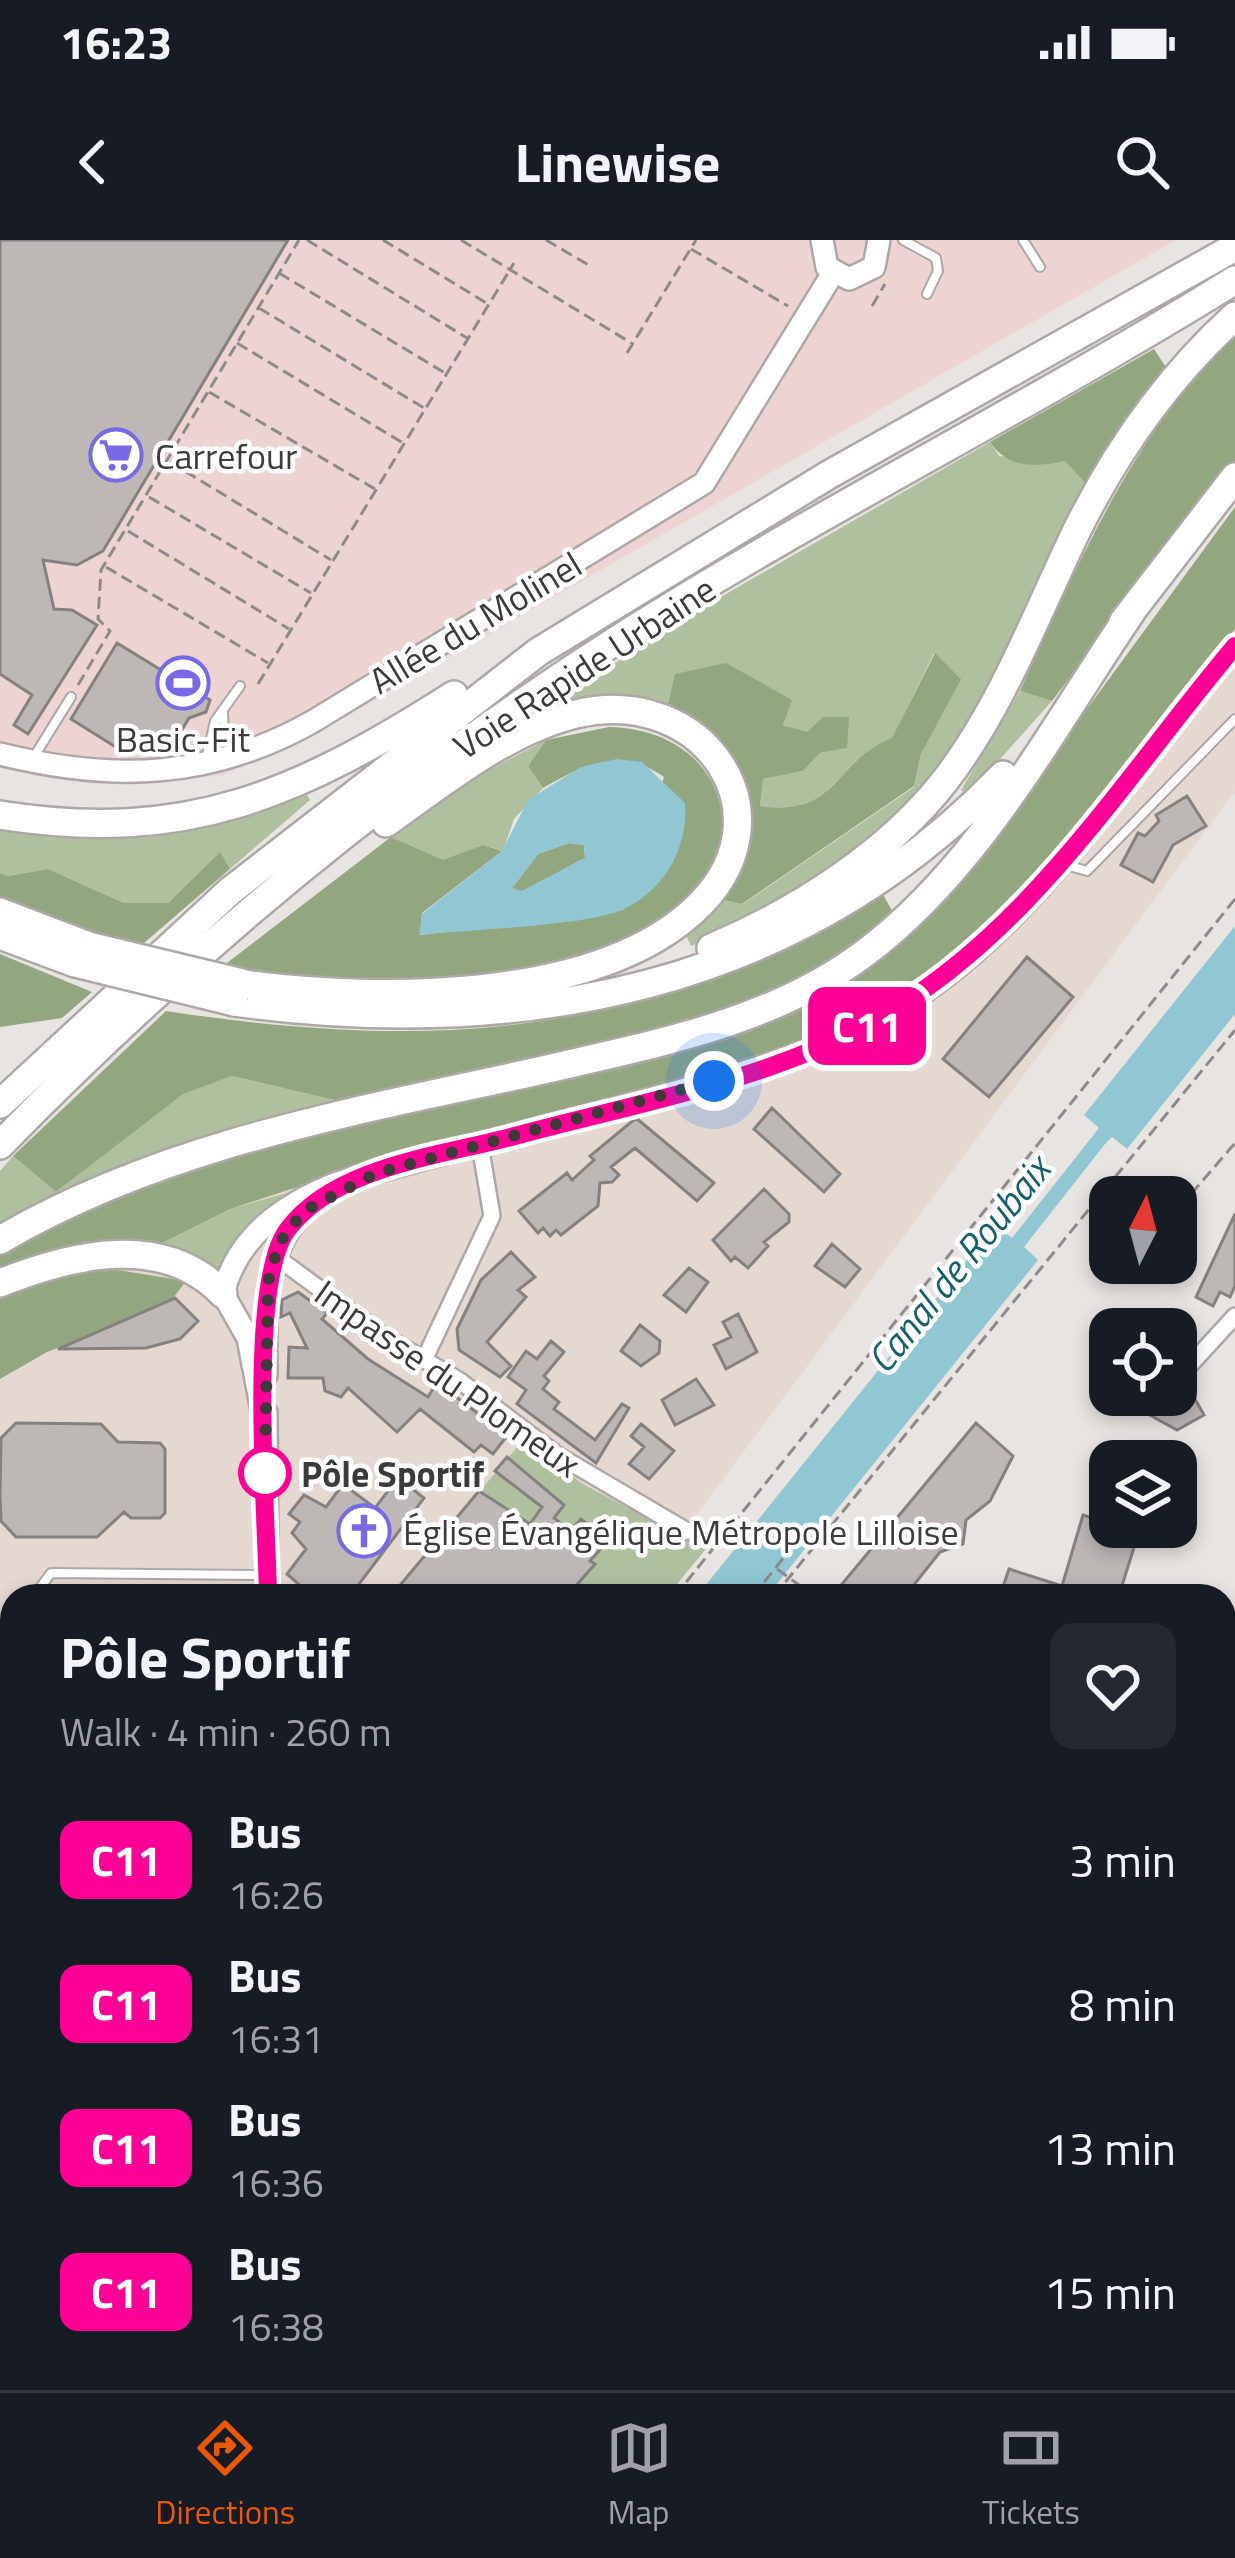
<!DOCTYPE html>
<html lang="en">
<head>
<meta charset="utf-8">
<style>
	:root { --surface:#171b24; --page:#242831; --text:#f1f3f6; --muted:#9ea1a6; --line:#363941; --accent:#ea580c }
	body { margin:0; font-family:"Titillium Web",sans-serif; background:var(--page); color:var(--text); height:100vh; display:flex; flex-direction:column; font-size:45px; white-space:nowrap }
	* { box-sizing:border-box; margin:0 }
	p { font-size:39px; color:var(--muted) }
	.icon { flex:none; width:66px; height:66px; fill:none; stroke:currentColor; stroke-width:2; stroke-linecap:round; stroke-linejoin:round }
	.map { position:relative; flex:1; overflow:hidden }
	.side { position:absolute; left:0px; top:1344px; width:1236px; height:807px; display:flex; flex-direction:column; background:var(--surface); border-radius:36px 36px 0 0; box-shadow:0 6px 18px #0003 }
	.side>* { flex:none }
	.badge { padding:0 24px; border-radius:18px; font-size:42px; line-height:78px }
	.needle { width:78px; rotate:6deg }
	.buttons { position:absolute; left:1089px; top:936px; display:grid; gap:24px }
	.buttons a { display:grid; place-items:center; width:108px; height:108px; border-radius:24px; background:var(--surface); box-shadow:0 6px 18px #0003; font-size:60px }
	.you { position:absolute; width:60px; height:60px; margin:-30px; border:9px solid #fff; border-radius:50%; background:#1a73e8; box-shadow:0 0 0 18px #1a73e833 }
	.map>.badge { position:absolute; translate:-50% -50%; box-shadow:0 0 0 6px #fff }
	.round { display:grid; place-items:center; flex:none; width:126px; height:126px; border-radius:24px; background:var(--page) }
	.head { display:flex; align-items:center; justify-content:space-between; height:204px; padding:0 60px }
	h1 { font-size:57px; font-weight:700; line-height:90px }
	ul { padding:0; list-style:none }
	li { display:flex; align-items:center; gap:36px; height:144px; padding:0 60px }
	li div { flex:1 }
	li b { display:block; font-size:45px }
	li em { font-style:normal }
	li .badge { min-width:132px; font-weight:700; text-align:center }
	.status { display:flex; justify-content:space-between; align-items:center; height:84px; padding:0 60px; background:var(--surface); direction:ltr }
	.status svg { height:33px; fill:currentColor }
	header { display:flex; justify-content:space-between; align-items:center; height:156px; padding:0 60px; background:var(--surface); font-size:54px; font-weight:700 }
	.tab-bar { display:flex; justify-content:space-around; align-items:center; height:168px; border-top:3px solid var(--line); background:var(--surface); font-size:33px; color:var(--muted) }
	.tab-bar a { display:grid; justify-items:center; gap:6px }
	.tab-bar .active { color:var(--accent) }
	.map>svg:first-child { display:block }
	.commercial { fill:#eed3d3 }
	.built { fill:#e4d8d1 }
	.green { fill:#aec09e }
	.forest { fill:#92a680 }
	.water { fill:#90c7d2; fill-rule:evenodd }
	.building { fill:#bdb8b6; stroke:#85817f; stroke-width:3 }
	.lines { fill:none; stroke-linecap:round; stroke-linejoin:round }
	.service-casing { stroke:#ada8a6; stroke-width:12 }
	.minor-casing { stroke:#ada8a6; stroke-width:20 }
	.tertiary-casing { stroke:#ada8a6; stroke-width:26 }
	.trunk-casing { stroke:#ada8a6; stroke-width:32 }
	.path { stroke:#8d8b89; stroke-width:3; stroke-dasharray:12 6; stroke-linecap:butt }
	.service { stroke:#fff; stroke-width:8 }
	.minor { stroke:#fff; stroke-width:15 }
	.tertiary { stroke:#fff; stroke-width:21 }
	.trunk { stroke:#fff; stroke-width:27 }
	.trunk-bridge-casing { stroke:#ada8a6; stroke-width:32; stroke-linecap:butt }
	.trunk-bridge { stroke:#fff; stroke-width:27 }
	.line-casing { stroke:#fff; stroke-width:27 }
	.line { stroke:#ff0096; stroke-width:18 }
	.walk { stroke:#3d3b3a; stroke-width:12; stroke-dasharray:0 21.6 }
	.stop-dot { fill:#fff; stroke:#ff0096; stroke-width:6 }
	.labels { text-anchor:middle; dominant-baseline:central; stroke-width:9; stroke-linejoin:round; paint-order:stroke }
	.poi-label { font-size:36px; fill:#3d3b3a; stroke:#fff; text-anchor:start }
	.street-label { font-size:36px; fill:#3d3b3a; stroke:#fff }
	.stop-label { font-size:36px; font-weight:bold; fill:#3d3b3a; stroke:#fff; text-anchor:start }
	.water-label { font-size:39px; font-style:italic; fill:#15606c; stroke:#fff }
</style>
</head>
<body>
<div class="status"><b>16:23</b><svg viewBox="0 0 49 12"><path d="M0 12V9h3v3zM5 12V6h3v6zM10 12V3h3v9zM15 12V0h3v12zM26 1h20v11H26zM47 4h2v5h-2z"/></svg></div>
<header><svg class="icon" aria-label="back" viewBox="0 0 24 24"><path d="M15 5l-7 7 7 7"/></svg>Linewise<svg class="icon" aria-label="search" viewBox="0 0 24 24"><circle cx="10" cy="10" r="6"/><path d="M15 15l6 6"/></svg></header>
<div class="map">
<svg width="1235" height="2150" viewBox="0 0 1235 2150">
	<rect width="100%" height="100%" fill="#e8e4e1"/>
	<!-- commercial -->
	<path class="commercial" d="M0,0H1176L299,503L222,535L143,544L63,540L0,528Z"/>
	<!-- built -->
	<path class="built" d="M1235,372V551L636,1356H12V2139H860L873,2150H0V1099L206,959L800,784Z"/>
	<!-- green -->
	<path class="green" d="M990,202L999,216L1065,220L1089,247C1040,353 995,462 921,555C871,617 764,676 691,706L684,691L720,659L743,664L914,547L921,514L960,438L934,413L892,499C831,522 839,577 760,566L763,539L803,531L820,513L847,508L782,484L791,460L726,424L704,429L667,469L544,467L726,354Z
		M1020,451L1052,461L968,555L961,550Z
		M546,500L528,526L543,548L514,579L503,611L483,605L443,621L391,597L485,532Z
		M307,555L310,560L230,629L219,613L168,663H124L48,629L8,636L0,633V591C107,602 205,590 307,555Z
		M232,836L356,865L0,994V931L13,916L56,952L183,853Z
		M322,943L220,1036L148,1010L230,969Z
		M524,1199L581,1243L706,1309L667,1356H391Z
		M12,1406V2139H76L67,2150H0V1424Z"/>
	<!-- forest -->
	<path class="forest" d="M1235,91V227L1209,252L1052,461L1020,451C1079,320 1133,196 1235,91Z
		M1154,109L1169,132L1089,247L1065,221C1036,227 1008,229 990,202Z
		M1235,267V389L1058,611L983,691L919,745L851,781L770,814L288,950L230,969L148,1010L0,1037V1015L135,948L251,911L706,803L818,758L868,726L1018,563Z
		M935,413L961,439L921,514L914,546L742,664L720,659L744,616L749,588L667,469L675,434L726,423L792,460L783,485L807,492L823,477H849L847,508L820,513L803,531L763,539L760,566C839,577 832,522 892,498Z
		M609,487C734,490 764,623 656,683C534,750 356,747 223,726L391,597L443,620L483,605L502,611L422,673L420,695L623,670L664,537C621,507 585,524 543,548L528,526L546,500Z
		M569,603L584,605L585,618L521,652L512,648L538,614Z
		M220,612L230,629L137,709L0,657V633L8,636L48,629L124,663H168Z
		M881,651L895,676L789,750L707,781L356,865L232,836L183,854L56,952L13,916L166,771C339,797 514,806 682,746C750,722 816,682 881,651Z
		M0,714L92,752L62,778L0,787Z
		M93,1026L186,1041L167,1066L47,1112L0,1139V1058Z"/>
	<!-- water -->
	<path class="water" d="M617,519L642,522L685,563C688,607 666,649 624,669C589,686 464,690 419,695L422,674L502,611L528,560L581,527ZM569,603L584,605L585,618L522,651L512,648L538,614Z
		M1235,686V774L1127,909L1112,897L1105,904L1024,1007L1038,1020L767,1356H697L995,985L1012,998L1099,888L1084,875Z"/>
	<!-- building -->
	<path class="building" d="M0,0H288L103,311L77,325L43,320L54,369L72,370L97,385L28,494L14,485L32,455L0,434Z
		M117,403L210,460L206,472L189,478L172,506L122,511L71,479Z
		M1187,556L1206,586L1173,605L1153,642L1121,625L1138,593L1145,596L1159,581L1156,575Z
		M1027,717L1073,757L989,857L943,819Z
		M772,868L840,934L824,952L754,889Z
		M636,878L714,943L697,961L635,908L611,927L619,935L612,942L600,943L598,966L561,995L556,990L550,996L543,988L538,993L519,971L567,933L572,940L594,920L590,916Z
		M764,949L789,974V982L764,1002L768,1006L748,1028L735,1017L731,1021L713,1000Z
		M1235,974V1046L1230,1057L1220,1052L1213,1066L1196,1057Z
		M832,1004L860,1029L845,1047L815,1026Z
		M511,1012L535,1037L518,1050L526,1057L487,1102L511,1126L500,1137L459,1110L457,1089L481,1040Z
		M689,1028L708,1042L686,1072L664,1055Z
		M298,1052L327,1073L322,1079L368,1119L428,1157L437,1142L507,1196L493,1214L481,1205L474,1212L420,1169L397,1192L348,1148L341,1157L325,1151L323,1138H288L289,1107L307,1108L290,1073L281,1077L282,1060Z
		M175,1058L198,1081L180,1099L146,1108L58,1109Z
		M738,1074L757,1112L726,1129L714,1105L731,1097L723,1082Z
		M640,1085L660,1101L659,1113L641,1126L621,1111Z
		M551,1101L564,1112L544,1136L549,1141L543,1149L559,1162L554,1169L595,1200L622,1164L629,1168L596,1223L517,1164L526,1150L508,1137L526,1111L537,1119Z
		M696,1139L714,1165L675,1185L662,1160Z
		M1191,1152L1204,1175L1177,1190L1148,1174Z
		M16,1183L101,1184L118,1202L160,1203L165,1209V1273L160,1278H131L124,1272L97,1297H16L1,1281L0,1256L1,1198Z
		M976,1183L1013,1216L990,1261L966,1280L963,1304L940,1312L905,1356H847L837,1350Z
		M641,1184L674,1211L649,1239L629,1224L644,1207L631,1196Z
		M507,1217L564,1265L554,1278L570,1291L581,1279L608,1301L590,1321L595,1324L567,1356H391L479,1251L530,1284L542,1267L495,1231Z
		M398,1238L424,1258L350,1356H312L287,1334L306,1309L292,1293L300,1282L289,1274L304,1255L326,1267L343,1244L375,1268Z
		M1083,1275L1104,1282L1102,1291L1136,1301L1120,1352L1000,1356L1009,1329L1062,1346Z"/>
	<g class="lines">
		<!-- service casing -->
		<g class="service-casing">
			<path id="service" d="M903,0L936,18L938,31L927,54
				M1023,0L1040,27
				M223,473L224,493L240,512
				M32,520L71,457
				M206,520L215,481L240,446
				M1066,625L1087,631L1235,479
				M34,1356L51,1333L266,1335
				M0,1407L12,1389
				M904,2150L914,2139"/>
		</g>
		<!-- minor casing -->
		<g class="minor-casing">
			<path id="minor" d="M275,1016L381,1094L460,1141L556,1214L687,1291
				M424,1120L492,976L480,905
				M1190,1125L1235,1076
				M1224,1656L1235,1665
				M1224,2016L1235,2024
				M1224,2074L1235,2059
				M1164,2150L1173,2139"/>
		</g>
		<!-- tertiary casing -->
		<g class="tertiary-casing">
			<path id="tertiary" d="M822,0L827,27L849,39L874,27L879,0
				M0,514C113,542 210,539 312,482L704,243L833,33
				M266,1135C266,1069 259,1005 317,961
				M266,1172L267,1356
				M265,1186L248,1098L223,1054C237,996 284,964 337,943C442,912 549,887 654,858C757,829 862,802 947,735C1061,646 1142,515 1235,406
				M842,2139L854,2150"/>
		</g>
		<!-- trunk casing -->
		<g class="trunk-casing">
			<path id="trunk" d="M1123,382L1235,237
				M0,575C188,605 300,553 454,455
				M0,672L89,706
				M0,695L75,723
				M711,708C796,672 890,613 947,538C1004,463 1037,372 1078,288C1118,208 1169,136 1235,76
				M251,745C378,761 591,763 692,672C797,578 704,443 576,474C506,491 444,542 386,583
				M234,762C521,801 796,750 1003,535
				M0,864L230,651L538,412L830,234L1235,7
				M0,905C191,710 400,537 631,391C828,267 1037,163 1235,40
				M0,1000C166,903 358,871 543,830C654,804 772,783 865,713C979,628 1053,487 1132,371
				M0,1043C70,1015 163,991 223,1054"/>
		</g>
		<!-- path -->
		<path class="path" d="M307,0L467,98
			M383,0L488,64
			M461,0L633,104
			M546,0L592,27
			M691,9L788,66
			M279,33L445,133
			M872,66L885,44
			M259,68L424,168
			M237,103L403,203
			M627,113L696,0
			M209,152L375,249
			M170,222L331,320
			M149,257L311,353
			M128,291L289,389
			M106,327L268,423
			M258,444L514,23
			M78,445L110,391L98,379L101,330L299,0
			M1108,949L1122,957
			M1176,961L1186,960L1235,903
			M777,1329L814,1356
			M675,1356L1235,659
			M753,1356L789,1311
			M774,1356L1235,790
			M0,1499L12,1509
			M0,1649L12,1634
			M0,1779L12,1789
			M0,1817L12,1827
			M0,1897L12,1883
			M0,2099L12,2108
			M0,2150L12,2135
			M31,2150L40,2139
			M139,2150L148,2139"/>
		<!-- service -->
		<use href="#service" class="service"/>
		<!-- minor -->
		<use href="#minor" class="minor"/>
		<!-- tertiary -->
		<use href="#tertiary" class="tertiary"/>
		<!-- trunk -->
		<use href="#trunk" class="trunk"/>
		<!-- trunk-bridge casing -->
		<g class="trunk-bridge-casing">
			<path id="trunk-bridge" d="M89,706L251,745
				M75,723L234,762"/>
		</g>
		<!-- trunk-bridge -->
		<use href="#trunk-bridge" class="trunk-bridge"/>
	</g>
	<g class="lines">
		<!-- line casing -->
		<g class="line-casing">
			<path id="line" d="M268,1356C267,1281 247,1041 288,989C336,926 440,916 511,897C628,865 757,843 865,786C1024,703 1122,540 1235,406"/>
		</g>
		<!-- line -->
		<use href="#line" class="line"/>
		<!-- walk -->
		<path class="walk" d="M265,1233L268,1042L279,1003L304,971L377,933L714,841"/>
	</g>
	<!-- icons -->
	<defs>
		<g id="supermarket-ring" transform="scale(2.7)"><circle r="9.5" fill="#fff" stroke="#7869e4" stroke-width="1.5"/><path d="M-6-5.5h2.5l.6 2H6L4.5 2H-2.5L-4.4-4H-6ZM-1.5 3.2a1.3 1.3 0 1 0 .1 0ZM3 3.2a1.3 1.3 0 1 0 .1 0Z" fill="#7869e4"/></g>
		<g id="stadium-ring" transform="scale(2.7)"><circle r="9.5" fill="#fff" stroke="#7869e4" stroke-width="1.5"/><path d="M0-5a6.5 5 0 1 0 0 10a6.5 5 0 1 0 0-10ZM-3.5-1.8h7v3.6h-7Z" fill="#7869e4"/></g>
		<g id="church-ring" transform="scale(2.7)"><circle r="9.5" fill="#fff" stroke="#7869e4" stroke-width="1.5"/><path d="M-1.2-6h2.4v3.5h3.3v2.4h-3.3V6h-2.4V-.1h-3.3v-2.4h3.3Z" fill="#7869e4"/></g>
	</defs>
	<g fill-rule="evenodd">
		<use href="#supermarket-ring" x="116" y="215"/>
		<use href="#stadium-ring" x="183" y="443"/>
		<use href="#church-ring" x="364" y="1291"/>
	</g>
	<!-- markers -->
	<circle class="stop-dot" cx="265" cy="1233" r="24"/>
	<g class="labels">
		<!-- poi labels -->
		<g class="poi-label">
			<text x="155" y="215">Carrefour</text>
			<text x="183" y="498" text-anchor="middle">Basic-Fit</text>
			<text x="403" y="1291">Église Évangélique Métropole Lilloise</text>
		</g>
		<!-- street labels -->
		<g class="street-label">
			<text transform="translate(475 382) rotate(-31)">Allée du Molinel</text>
			<text transform="translate(584 427) rotate(-33)">Voie Rapide Urbaine</text>
			<text transform="translate(448 1138) rotate(35)">Impasse du Plomeux</text>
		</g>
		<!-- stop labels -->
		<g class="stop-label">
			<text x="301" y="1233">Pôle Sportif</text>
		</g>
		<!-- water labels -->
		<g class="water-label">
			<text transform="translate(958 1024) rotate(-51)">Canal de Roubaix</text>
		</g>
	</g>
</svg>
<div class="buttons">
<a><svg class="needle" viewBox="-14 -14 28 28"><path d="M0-13l5 13h-10z" fill="#e53935"/><path d="M0 13l5-13h-10z" fill="#9ea1a6"/></svg></a>
<a><svg class="icon" aria-label="locate" viewBox="0 0 24 24"><circle cx="12" cy="12" r="6"/><path d="M12 2v4M12 18v4M2 12h4M18 12h4"/></svg></a>
<a><svg class="icon" aria-label="layers" viewBox="0 0 24 24"><path d="M12 4l9 5-9 5-9-5zM3 14l9 5 9-5"/></svg></a>
</div>
<div class="you" style="left:714px;top:841px"></div>
<b class="badge" style="left:867px;top:786px;background:#ff0096;color:#fff">C11</b>
<section class="side">
<div class="head"><div><h1>Pôle Sportif</h1><p>Walk · 4 min · 260 m</p></div><a class="round"><svg class="icon" aria-label="heart" viewBox="0 0 24 24"><path d="M12 20l-8-8c-3-5 5-10 8-4 3-6 11-1 8 4z"/></svg></a></div>
<ul>
<li><span class="badge" style="background:#ff0096;color:#fff">C11</span><div><b>Bus</b><p>16:26</p></div><em>3 min</em></li>
<li><span class="badge" style="background:#ff0096;color:#fff">C11</span><div><b>Bus</b><p>16:31</p></div><em>8 min</em></li>
<li><span class="badge" style="background:#ff0096;color:#fff">C11</span><div><b>Bus</b><p>16:36</p></div><em>13 min</em></li>
<li><span class="badge" style="background:#ff0096;color:#fff">C11</span><div><b>Bus</b><p>16:38</p></div><em>15 min</em></li>
</ul>
</section>
</div>
<nav class="tab-bar">
<a class="active"><svg class="icon" aria-label="directions" viewBox="0 0 24 24"><path d="M12 3l9 9-9 9-9-9zM9 14v-3h6M13 9l2 2-2 2"/></svg>Directions</a>
<a><svg class="icon" aria-label="map" viewBox="0 0 24 24"><path d="M3 6l6-2 6 2 6-2v14l-6 2-6-2-6 2zM9 4v14M15 6v14"/></svg>Map</a>
<a><svg class="icon" aria-label="tickets" viewBox="0 0 24 24"><path d="M3 7h18v10H3zM15 7v10"/></svg>Tickets</a>
</nav>
</body>
</html>
